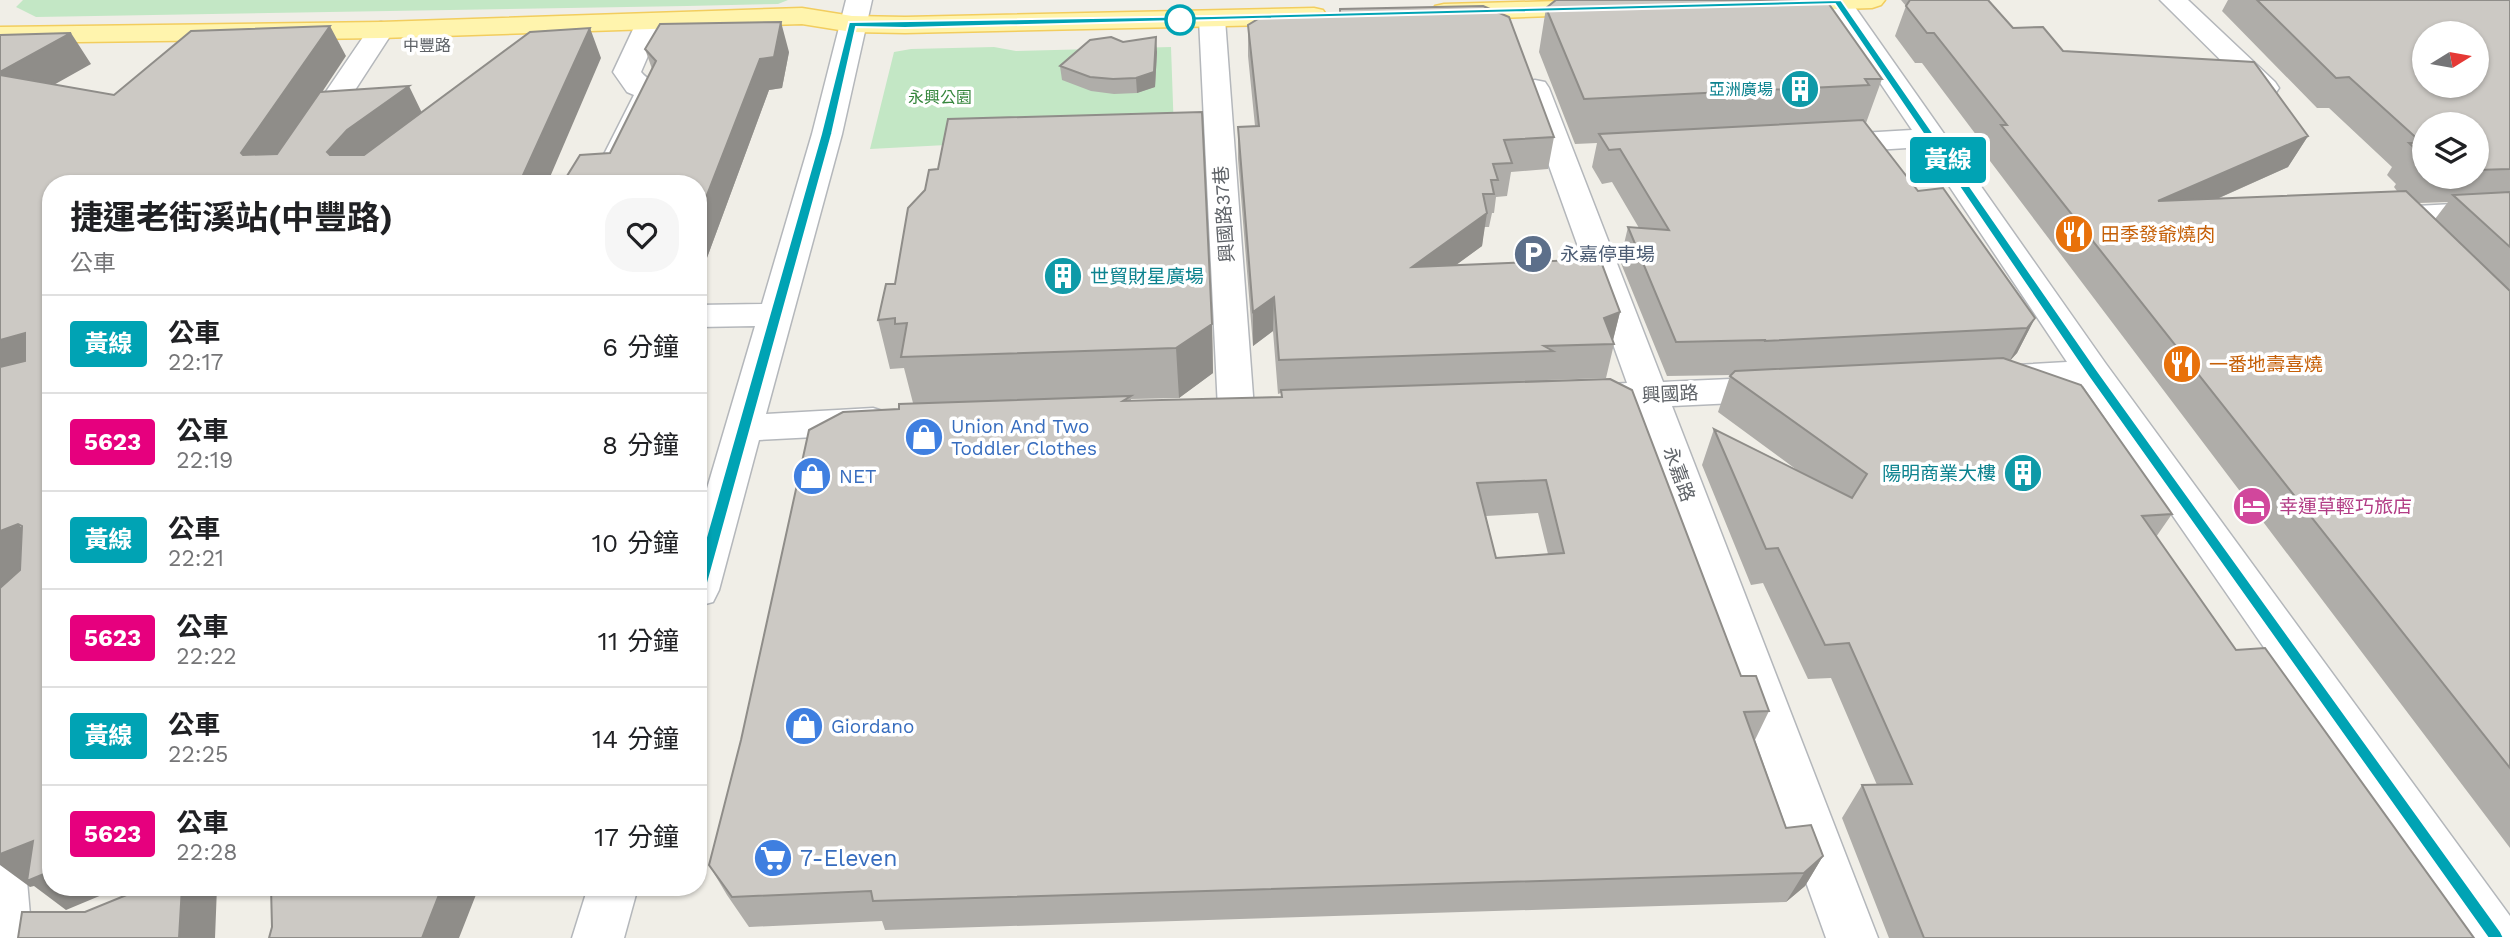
<!DOCTYPE html>
<html lang="zh-TW">
<head>
<meta charset="utf-8">
<style>
	:root { --surface:#fff; --page:#f6f6f6; --text:#202124; --muted:#757577; --line:#e0e0e0 }
	body { margin:0; font-family:"Work Sans","Noto Sans TC",sans-serif; background:var(--page); color:var(--text); height:100vh; display:flex; flex-direction:column; font-size:26px; white-space:nowrap }
	* { box-sizing:border-box; margin:0 }
	p { font-size:23px; color:var(--muted) }
	.icon { flex:none; width:38px; height:38px; fill:none; stroke:currentColor; stroke-width:2; stroke-linecap:round; stroke-linejoin:round }
	.map { position:relative; flex:1; overflow:hidden }
	.panel { position:absolute; left:42px; top:175px; width:665px; height:721px; display:flex; flex-direction:column; background:var(--surface); border-radius:28px; box-shadow:0 2px 5px #0004 }
	.panel>* { flex:none }
	.badge { padding:0 14px; border-radius:5px; font-size:24px; line-height:46px }
	.needle { width:46px; rotate:79deg }
	.tools { position:absolute; left:2412px; top:21px; display:grid; gap:14px }
	.tools a { display:grid; place-items:center; width:77px; height:77px; border-radius:50%; background:var(--surface); box-shadow:0 2px 5px #0004; font-size:35px }
	.map>.badge { position:absolute; translate:-50% -50%; box-shadow:0 0 0 4px #fff }
	.round { display:grid; place-items:center; flex:none; width:74px; height:74px; border-radius:28px; background:var(--page) }
	.head { display:flex; align-items:center; justify-content:space-between; height:119px; padding:0 28px }
	h1 { font-size:33px; font-weight:700; line-height:52px }
	ul { padding:0; list-style:none }
	li { display:flex; align-items:center; gap:21px; height:98px; padding:0 28px; border-top:2px solid var(--line) }
	li div { flex:1 }
	li b { display:block; font-size:26px }
	li em { font-style:normal }
	li .badge { min-width:77px; font-weight:700; text-align:center }
	.map>svg:first-child { display:block }
	.green { fill:#c3e7c5 }
	.lines { fill:none; stroke-linecap:round; stroke-linejoin:round }
	.minor-casing { stroke:#b4b7bb; stroke-width:3 }
	.major-casing { stroke:#f2cd5e; stroke-width:3 }
	.minor { fill:#fff; fill-rule:evenodd }
	.major { fill:#fff4ad; fill-rule:evenodd }
	.wall { fill:#afada9; fill-rule:evenodd }
	.shaded-wall { fill:#8f8d89 }
	.building { fill:#ccc9c4; stroke:#8f8d89; stroke-width:2; fill-rule:evenodd }
	.line { fill:#00a3b4; stroke:#fff; stroke-width:2 }
	.stop-dot { fill:#fff; stroke:#00a3b4; stroke-width:3.5 }
	.labels { text-anchor:middle; dominant-baseline:central; stroke-width:7; stroke-linejoin:round; paint-order:stroke }
	.far-street-label { font-size:16px; fill:#5e6267; stroke:#fff }
	.far-culture-label { font-size:16px; fill:#0d838f; stroke:#fff; text-anchor:end }
	.far-park-label { font-size:16px; fill:#35863c; stroke:#fff }
	.street-label { font-size:19px; fill:#5e6267; stroke:#fff }
	.food-label { font-size:19px; fill:#c56008; stroke:#fff; text-anchor:start }
	.service-label { font-size:19px; fill:#4e5e75; stroke:#fff; text-anchor:start }
	.culture-label { font-size:19px; fill:#0d838f; stroke:#fff; text-anchor:start }
	.shop-label { font-size:19px; fill:#366cbe; stroke:#fff; text-anchor:start }
	.hotel-label { font-size:19px; fill:#b23c85; stroke:#fff; text-anchor:start }
	.near-shop-label { font-size:23px; fill:#366cbe; stroke:#fff; text-anchor:start }
</style>
</head>
<body>
<div class="map">
<svg width="2510" height="938" viewBox="0 0 2510 938">
	<rect width="100%" height="100%" fill="#f0eee7"/>
	<!-- green -->
	<path class="green" d="M23,0H788L778,4L687,6L36,17L16,7Z
		M994,47L1016,51L1171,47L1174,133L870,149L894,52L911,49Z"/>
	<g class="lines">
		<!-- minor casing -->
		<g class="minor-casing">
			<path id="minor" d="M846,0H872L842,134L766,414L873,408L886,412L892,421L886,430L873,434L759,440L719,590L713,602L698,606V519L755,326L698,327V305L762,304L812,134Z
				M1824,0H1850L2106,364L2510,916V938H2465L2083,386L2000,390L1987,387L1982,378L1987,369L2000,366L2067,362L1923,147L1827,153L1816,150L1812,144L1816,138L1827,135L1912,130Z
				M2160,0H2188L2275,82L2279,88L2275,94L2265,96L2255,94Z
				M1212,11L1221,13L1225,19L1254,409L1249,418L1236,422L1223,418L1218,409L1199,19L1203,13Z
				M649,15L658,17L662,23L641,72C648,81 658,82 664,91L620,184H589L634,95L627,92L613,72L636,23L640,17Z
				M381,22L390,24L394,30L294,184H263L372,24Z
				M1535,80L1545,82L1549,88L1663,382L1776,377L1789,380L1794,389L1789,398L1776,401L1672,406L1878,938H1826L1636,408L1581,410L1568,407L1563,398L1568,389L1581,386L1627,383L1521,88L1525,82Z
				M2510,201V219L2397,227L2386,224L2381,217L2386,210L2397,207Z
				M0,836L17,842L25,858L32,938H0Z
				M588,887H638L624,938H572Z"/>
		</g>
		<!-- major casing -->
		<g class="major-casing">
			<path id="major" d="M1597,0L1606,2L1610,8L1606,14L1444,20L1435,18L1431,12L1435,6L1444,4Z
				M1765,0H1885L1881,5L1872,8L1776,11L1767,8L1763,3Z
				M802,8L852,16L905,17L1314,8L1323,10L1327,16L1323,22L1314,24L905,33L852,32L802,24L381,38L0,43V27L381,22Z"/>
		</g>
		<!-- minor -->
		<use href="#minor" class="minor"/>
		<!-- major -->
		<use href="#major" class="major"/>
	</g>
	<!-- wall -->
	<path class="wall" d="M1901,0H1988L2013,28L2063,51L2308,136L2288,167L2217,199L2397,191L2394,187L2396,184L2387,175L2392,167L2329,108H2317L2222,11L2228,0H2510V848L1987,157L1989,152L1922,63H1915L1895,36L1906,6ZM2424,124H2476V177H2424ZM2448,202L2435,219L2419,203Z
		M1546,8L1882,79L1866,123L1918,191L2035,318L2017,353L2010,360L2172,514L2156,537L2236,650L2474,938H1889L1842,818L1862,785H1877L1831,678L1808,679L1763,583L1751,585L1702,465L1714,429L1797,470L1718,412L1730,376L1732,375L1667,376L1620,261L1628,227L1639,228L1612,182L1602,184L1592,167L1597,143L1575,144L1539,52Z
		M1248,25L1554,137L1548,169L1511,172L1507,196L1496,197L1494,213H1492L1489,227H1484L1482,246L1456,265L1620,312L1613,340L1614,344L1606,378L1547,380L1546,381L1741,676L1769,711L1754,742L1786,828L1823,856L1805,886L1786,902L885,930L882,921L749,927L727,895L709,865L899,409L913,403L904,368L890,369L878,320L886,284L1212,324L1213,373L1179,398L1131,399V401L1281,397V393L1278,394L1273,331L1253,346L1238,159V127L1255,126L1248,56ZM1538,513L1548,554L1496,558L1486,516Z
		M1123,42L1157,52L1155,87L1137,93L1114,94L1091,91L1062,80L1060,66Z
		M645,49L789,52L782,88L769,90L701,274L610,153L652,69Z"/>
	<!-- shaded-wall -->
	<path class="shaded-wall" d="M781,22L789,52L782,88L769,90L701,274L698,275V218L760,59Z
		M330,26L346,56L261,184L241,153Z
		M590,28L601,58L547,184H519Z
		M71,33L91,64L18,105L0,81V72Z
		M1156,37L1157,52L1155,87L1137,93L1136,78Z
		M409,86L424,117L346,184L327,152L347,130Z
		M2308,136L2288,167L2140,233L2158,201Z
		M1487,213L1482,246L1408,300L1412,267Z
		M1274,297L1273,331L1253,346V312Z
		M1620,312L1612,344L1604,318Z
		M2035,318L2017,353L2009,362L2027,328Z
		M1212,324L1213,373L1179,398L1176,348Z
		M25,333L51,364L0,380V340Z
		M18,524L50,557L0,592V531Z
		M33,841L51,855V887H121L66,910L34,886L30,887L0,865V854Z
		M1823,856L1805,886L1786,902L1804,873Z
		M182,887H217L215,938H179Z
		M442,887H479L459,938H422Z"/>
	<!-- building -->
	<path class="building" d="M1556,0H1826L1882,79H1865L1869,85L1584,99L1546,8Z
		M1910,0H1988L2013,28L2043,27L2063,51L2254,62L2308,136L2158,201L2406,191L2510,291V768L2001,125H2007L1934,33H1927L1906,6Z
		M2257,0H2510V169L2476,170V124H2424V164L2416,156H2423L2409,143H2422L2349,77L2336,78ZM2424,33H2476V86H2424Z
		M1483,6L1509,17L1554,137L1504,140L1512,163L1493,164L1498,180H1491L1494,194H1483L1487,213L1412,267L1600,259L1620,312L1604,318L1614,344L1544,346L1553,351L1279,360L1274,297L1253,312L1238,127L1259,126L1248,25L1263,16L1340,13V9Z
		M781,22L774,57L760,59L698,218V184H562L580,155L610,153L656,61L645,49L660,24Z
		M330,26L241,153L243,155L277,154L320,92L409,86L347,130L327,152L330,155H364L530,32L590,28L519,184H51V871L27,881L33,841L0,854V588L20,570L22,526L18,524L0,531V367L25,361V333L0,340V75L114,95L191,31Z
		M71,33L0,72V35Z
		M1111,37L1123,42L1156,37L1154,72L1136,78L1113,79L1090,77L1060,66L1090,40Z
		M1202,112L1212,324L1176,348L901,357L907,323L895,324V318L878,320L886,284H895L908,208L925,190L929,170L938,169L948,119Z
		M1863,120L1918,191L1943,188L2035,318L2027,328L1764,341L1766,340L1676,342L1628,227L1669,230L1620,149L1609,150L1599,134Z
		M2510,192V247L2453,195Z
		M2003,358L2081,385L2172,514L2142,516L2236,650L2265,648L2474,938H1924L1862,785L1912,784L1849,643L1825,645L1778,548L1766,549L1714,429L1852,498L1867,474L1730,376L1735,371Z
		M1610,379L1632,390L1741,676H1756L1769,711L1744,712L1786,828L1811,825L1823,856L1804,873L873,901L871,891L732,897L709,865L741,740L809,430L843,412L899,409V404L1131,396L1123,401L1282,397L1281,390ZM1546,480L1564,553L1496,558L1477,483Z
		M146,887H182L179,938H18L22,912H85Z
		M271,887H442L422,938H269L272,927Z"/>
	<!-- line -->
	<path class="line" d="M1841,0L2097,370L2501,932L2504,938H2488L2088,376L1835,4L905,28L856,27L832,134L706,590L698,595L691,590L821,134L849,22L1212,16Z"/>
	<!-- icons -->
	<defs>
		<g id="building-disc" transform="scale(2.0125)"><circle r="9.5" fill="#0f9aa8" stroke="#fff"/><path d="M-4-6H4V6H1V3H-1V6H-4ZM-2.5-4.3h1.7v1.8h-1.7ZM.8-4.3h1.7v1.8H.8ZM-2.5-1h1.7V.8h-1.7ZM.8-1h1.7V.8H.8Z" fill="#fff"/></g>
		<g id="restaurant-disc" transform="scale(2.0125)"><circle r="9.5" fill="#e8710a" stroke="#fff"/><path d="M-5-6h1v4h1v-4h1v4h1v-4h1v5L-1.5 .5V6h-2V.5L-5-1ZM5-6V6H3V1.5H1.5Q1.5-4 5-6Z" fill="#fff"/></g>
		<g id="parking-disc" transform="scale(2.0125)"><circle r="9.5" fill="#5c6f8a" stroke="#fff"/><path d="M-3.5-5.5H1a3.5 3.5 0 0 1 0 7H-1V5.5H-3.5ZM-1-3.4V-.6H.8a1.4 1.4 0 0 0 0-2.8Z" fill="#fff"/></g>
		<g id="shop-disc" transform="scale(2.0125)"><circle r="9.5" fill="#3f7fe0" stroke="#fff"/><path d="M-5-2.5h2.3a2.7 3.5 0 0 1 5.4 0H5L5.5 6h-11ZM-1.5-2.5h3a1.5 2.3 0 0 0-3 0Z" fill="#fff"/></g>
		<g id="hotel-disc" transform="scale(2.0125)"><circle r="9.5" fill="#d1479c" stroke="#fff"/><path d="M-6-4.5h1.5V1H6V5H4.5V3h-9V5H-6ZM-4 0a1.8 1.8 0 1 1 3.6 0ZM.5 0V-2.5h3Q6-2.5 6 0Z" fill="#fff"/></g>
		<g id="supermarket-disc" transform="scale(2.0125)"><circle r="9.5" fill="#3f7fe0" stroke="#fff"/><path d="M-6-5.5h2.5l.6 2H6L4.5 2H-2.5L-4.4-4H-6ZM-1.5 3.2a1.3 1.3 0 1 0 .1 0ZM3 3.2a1.3 1.3 0 1 0 .1 0Z" fill="#fff"/></g>
	</defs>
	<g fill-rule="evenodd">
		<use href="#building-disc" x="1800" y="89"/>
		<use href="#restaurant-disc" x="2074" y="234"/>
		<use href="#parking-disc" x="1533" y="254"/>
		<use href="#building-disc" x="1063" y="276"/>
		<use href="#restaurant-disc" x="2182" y="364"/>
		<use href="#shop-disc" x="924" y="437"/>
		<use href="#building-disc" x="2023" y="473"/>
		<use href="#shop-disc" x="812" y="476"/>
		<use href="#hotel-disc" x="2252" y="506"/>
		<use href="#shop-disc" x="804" y="726"/>
		<use href="#supermarket-disc" x="773" y="858"/>
	</g>
	<!-- markers -->
	<circle class="stop-dot" cx="1180" cy="20" r="14"/>
	<g class="labels">
		<!-- far-street labels -->
		<g class="far-street-label">
			<text x="427" y="45">中豐路</text>
		</g>
		<!-- far-culture labels -->
		<g class="far-culture-label">
			<text x="1773" y="89">亞洲廣場</text>
		</g>
		<!-- far-park labels -->
		<g class="far-park-label">
			<text x="940" y="97">永興公園</text>
		</g>
		<!-- street labels -->
		<g class="street-label">
			<text transform="translate(1224 214) rotate(-94)">興國路37巷</text>
			<text transform="translate(1670 394) rotate(-3)">興國路</text>
			<text transform="translate(1679 474) rotate(70)">永嘉路</text>
		</g>
		<!-- food labels -->
		<g class="food-label">
			<text x="2101" y="234">田季發爺燒肉</text>
			<text x="2209" y="364">一番地壽喜燒</text>
		</g>
		<!-- service labels -->
		<g class="service-label">
			<text x="1560" y="254">永嘉停車場</text>
		</g>
		<!-- culture labels -->
		<g class="culture-label">
			<text x="1090" y="276">世貿財星廣場</text>
			<text x="1996" y="473" text-anchor="end">陽明商業大樓</text>
		</g>
		<!-- shop labels -->
		<g class="shop-label">
			<text x="951" y="426">Union And Two<tspan x="951" dy="22">Toddler Clothes</tspan></text>
			<text x="839" y="476">NET</text>
			<text x="831" y="726">Giordano</text>
		</g>
		<!-- hotel labels -->
		<g class="hotel-label">
			<text x="2279" y="506">幸運草輕巧旅店</text>
		</g>
		<!-- near-shop labels -->
		<g class="near-shop-label">
			<text x="800" y="858">7-Eleven</text>
		</g>
	</g>
</svg>
<div class="tools">
<a><svg class="needle" viewBox="-14 -14 28 28"><path d="M0-13l5 13h-10z" fill="#e53935"/><path d="M0 13l5-13h-10z" fill="#757577"/></svg></a>
<a><svg class="icon" aria-label="layers" viewBox="0 0 24 24"><path d="M12 4l9 5-9 5-9-5zM3 14l9 5 9-5"/></svg></a>
</div>
<b class="badge" style="left:1948px;top:160px;background:#00a3b4;color:#fff">黃線</b>
<section class="panel">
<div class="head"><div><h1>捷運老街溪站(中豐路)</h1><p>公車</p></div><a class="round"><svg class="icon" aria-label="heart" viewBox="0 0 24 24"><path d="M12 20l-8-8c-3-5 5-10 8-4 3-6 11-1 8 4z"/></svg></a></div>
<ul>
<li><span class="badge" style="background:#00a3b4;color:#fff">黃線</span><div><b>公車</b><p>22:17</p></div><em>6 分鐘</em></li>
<li><span class="badge" style="background:#e6007e;color:#fff">5623</span><div><b>公車</b><p>22:19</p></div><em>8 分鐘</em></li>
<li><span class="badge" style="background:#00a3b4;color:#fff">黃線</span><div><b>公車</b><p>22:21</p></div><em>10 分鐘</em></li>
<li><span class="badge" style="background:#e6007e;color:#fff">5623</span><div><b>公車</b><p>22:22</p></div><em>11 分鐘</em></li>
<li><span class="badge" style="background:#00a3b4;color:#fff">黃線</span><div><b>公車</b><p>22:25</p></div><em>14 分鐘</em></li>
<li><span class="badge" style="background:#e6007e;color:#fff">5623</span><div><b>公車</b><p>22:28</p></div><em>17 分鐘</em></li>
</ul>
</section>
</div>
</body>
</html>
